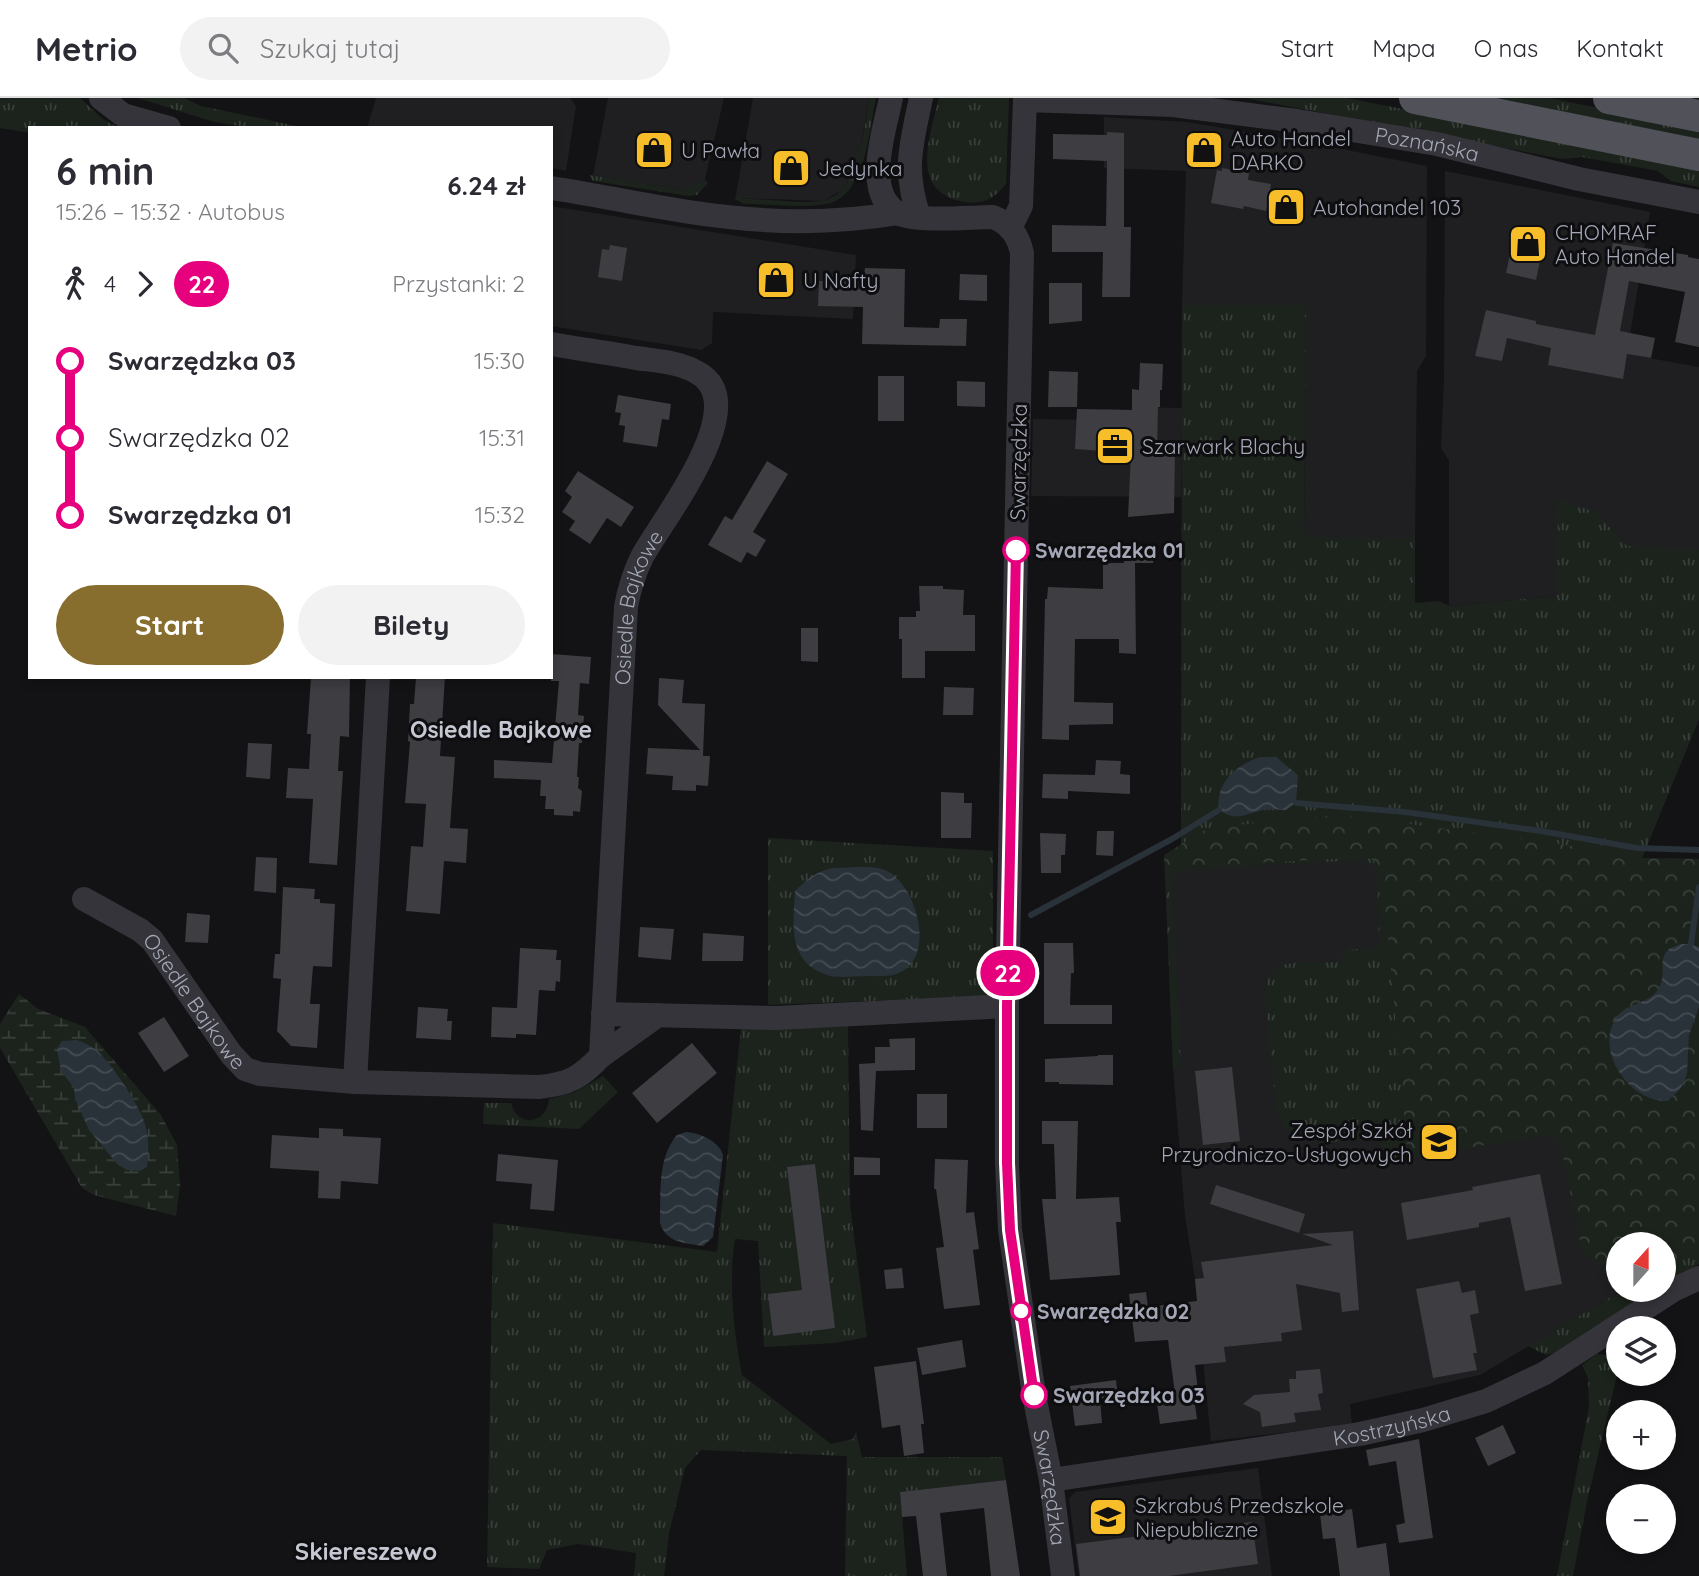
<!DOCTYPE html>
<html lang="pl">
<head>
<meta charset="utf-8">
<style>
	:root { --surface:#fff; --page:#f2f2f3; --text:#2b2b33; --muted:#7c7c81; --line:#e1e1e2; --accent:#876d2e }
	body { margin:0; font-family:Quicksand,sans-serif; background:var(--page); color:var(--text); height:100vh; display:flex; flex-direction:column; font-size:26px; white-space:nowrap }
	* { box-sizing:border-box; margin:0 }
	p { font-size:23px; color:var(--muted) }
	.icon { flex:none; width:38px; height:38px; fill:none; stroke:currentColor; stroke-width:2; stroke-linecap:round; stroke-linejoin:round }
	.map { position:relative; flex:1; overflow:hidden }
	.side { position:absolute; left:28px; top:28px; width:525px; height:553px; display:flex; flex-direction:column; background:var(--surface); border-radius:0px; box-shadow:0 4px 10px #0003 }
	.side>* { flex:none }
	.badge { padding:0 14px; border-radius:23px; font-size:24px; line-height:46px }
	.needle { width:46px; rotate:21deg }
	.controls { position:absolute; left:1606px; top:1134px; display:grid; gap:14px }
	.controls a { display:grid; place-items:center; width:70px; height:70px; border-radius:50%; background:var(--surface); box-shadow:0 4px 10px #0003; font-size:35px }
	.map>.badge { position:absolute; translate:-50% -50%; box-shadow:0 0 0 4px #fff }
	.legs { display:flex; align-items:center; gap:10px; height:77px; padding:0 28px; font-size:23px }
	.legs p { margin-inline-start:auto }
	.headline { display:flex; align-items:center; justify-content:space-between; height:119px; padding:0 28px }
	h1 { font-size:38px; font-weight:700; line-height:52px }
	.cta { display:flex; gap:14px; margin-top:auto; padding:14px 28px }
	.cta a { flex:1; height:80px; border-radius:42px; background:var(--accent); color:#fff; font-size:28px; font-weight:700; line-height:80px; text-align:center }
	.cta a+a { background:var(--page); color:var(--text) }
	ul { padding:0 28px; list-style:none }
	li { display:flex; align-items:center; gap:24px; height:77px; font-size:26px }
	li i { display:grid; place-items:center; width:10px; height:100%; margin:0 9px; background:currentColor }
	li i::after { content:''; width:18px; height:18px; margin:-9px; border:5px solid; border-radius:50%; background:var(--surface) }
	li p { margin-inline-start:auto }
	li:first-child i { background:linear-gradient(#0000 50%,currentColor 0) }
	li:last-child i { background:linear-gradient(currentColor 50%,#0000 0) }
	header { display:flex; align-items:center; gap:42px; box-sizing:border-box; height:98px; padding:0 35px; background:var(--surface); border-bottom:2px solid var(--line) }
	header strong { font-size:33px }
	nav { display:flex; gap:38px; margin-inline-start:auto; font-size:24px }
	.search { width:490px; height:63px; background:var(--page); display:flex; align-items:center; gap:18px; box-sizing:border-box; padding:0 24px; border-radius:38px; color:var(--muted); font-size:26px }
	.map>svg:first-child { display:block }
	.built { fill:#1f1f22 }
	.grass { fill:url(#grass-tufts) }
	.forest { fill:url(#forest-crowns) }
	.wetland { fill:url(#wetland-marsh) }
	.water { fill:url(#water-waves) }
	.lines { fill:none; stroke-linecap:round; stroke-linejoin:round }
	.stream { stroke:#293139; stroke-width:6 }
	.building { fill:#3d3d42 }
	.minor { stroke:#34343a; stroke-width:24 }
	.major { stroke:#505159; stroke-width:32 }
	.line-1-casing { stroke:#fff; stroke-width:16 }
	.line-1 { stroke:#e6007e; stroke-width:10 }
	.stop-1-dot { fill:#fff; stroke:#e6007e; stroke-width:3.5 }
	.labels { text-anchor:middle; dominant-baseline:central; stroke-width:6; stroke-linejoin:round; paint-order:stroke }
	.poi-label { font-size:21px; fill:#a4a8b6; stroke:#0e0e10; text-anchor:start }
	.street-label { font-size:21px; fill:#a4a8b6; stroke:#0e0e10 }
	.stop-label { font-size:21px; font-weight:bold; fill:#a4a8b6; stroke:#0e0e10; text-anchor:start }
	.neighbourhood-label { font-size:23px; font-weight:bold; fill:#c5c8d2; stroke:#0e0e10 }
	.quarter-label { font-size:24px; font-weight:bold; fill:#c5c8d2; stroke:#0e0e10 }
</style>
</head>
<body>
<header>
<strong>Metrio</strong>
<div class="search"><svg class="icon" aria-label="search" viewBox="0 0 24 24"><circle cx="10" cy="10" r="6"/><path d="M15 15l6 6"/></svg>Szukaj tutaj</div>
<nav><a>Start</a><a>Mapa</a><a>O nas</a><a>Kontakt</a></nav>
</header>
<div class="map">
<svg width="1699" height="1478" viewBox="0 0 1699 1478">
	<defs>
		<pattern id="grass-tufts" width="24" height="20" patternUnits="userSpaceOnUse" patternTransform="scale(1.75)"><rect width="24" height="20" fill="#1b231c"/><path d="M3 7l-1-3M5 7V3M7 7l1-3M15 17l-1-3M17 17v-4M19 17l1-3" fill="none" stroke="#39403b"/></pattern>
		<pattern id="forest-crowns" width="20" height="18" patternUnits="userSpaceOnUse" patternTransform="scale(1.75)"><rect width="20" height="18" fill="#1b231c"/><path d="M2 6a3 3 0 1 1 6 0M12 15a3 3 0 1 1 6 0" fill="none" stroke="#39403b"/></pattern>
		<pattern id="wetland-marsh" width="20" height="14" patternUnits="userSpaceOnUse" patternTransform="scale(1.75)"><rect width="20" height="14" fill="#1b231c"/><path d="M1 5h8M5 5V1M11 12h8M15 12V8" fill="none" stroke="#39403b"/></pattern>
		<pattern id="water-waves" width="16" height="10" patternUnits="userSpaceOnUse" patternTransform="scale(1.75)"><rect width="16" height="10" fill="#293139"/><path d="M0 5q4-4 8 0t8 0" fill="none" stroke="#454c53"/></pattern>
	</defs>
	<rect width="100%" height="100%" fill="#131315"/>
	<!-- built -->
	<path class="built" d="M376,0H570L576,8L566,73L551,70V30H367Z
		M608,0H724L705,81L684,92L593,78Z
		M753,0H869L858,66L843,91L824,103L739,100L736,97Z
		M1104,19L1187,24L1312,45L1427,68L1426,258L1417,273L1415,440H1304L1306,207H1182L1186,73L1104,70Z
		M1445,73L1650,114L1627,256L1699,269V621L1642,760L1699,761V1150L1664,1167V1146H1619V1192H1623L1480,1277L1350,1306L1352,1327L1211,1343L1195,1181L1185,1118L1173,970L1164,757L1181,748L1557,498L1449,508V363L1441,350L1444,280Z
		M551,108L856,157L853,221L713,214L712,245L701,252L551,228Z
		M1132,309L1182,310L1181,399L1031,398L1033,321L1104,322V311L1131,312Z
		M1258,1370L1272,1478H1079L1069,1401L1075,1394Z"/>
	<!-- grass -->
	<path class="grass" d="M0,0H80L104,22L120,30H30V35L0,30Z
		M138,0H184L201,8L306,30H252L214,24Z
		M869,0H876C869,32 866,99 826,106C803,110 768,106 744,106L735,101L736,97L739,100C762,101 800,106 821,103C860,98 864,30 869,0Z
		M939,0H1009L1006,86C995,100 983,107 964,104C908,94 930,38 939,0Z
		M1245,0H1347L1699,70V89L1671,83L1658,73L1582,59L1562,61Z
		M1472,0H1549L1699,30V46Z
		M589,77L683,92L705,81L708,85L697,97L689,98L593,83Z
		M1182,207H1306L1304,439L1415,440V505L1439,503L1449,508L1557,498L1558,401L1595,414L1627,448L1699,452V621L1642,760L1553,745L1339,717L1209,730L1181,748Z
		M768,740L993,753V898L768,907Z
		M1365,759L1373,762L1382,773L1408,1060L1381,1063L1379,1041C1342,1042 1288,1056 1276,1010L1265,899C1266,855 1303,866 1336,864L1348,852L1379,849L1377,773L1371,767L1361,762L1180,772L1175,775L1172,783L1181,968L1173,970L1165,770Z
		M848,928L850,1107L867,1239L835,1245L764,1249L758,1143L735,1141C728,1181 734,1237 742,1277L831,1346L853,1341L856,1334L862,1359H1002L1006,1382L900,1394L907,1478H845L847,1358L701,1352L685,1370L669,1435L664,1478H634L636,1455L578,1446L547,1452L539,1471L487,1469L493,1125L717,1154L741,930Z
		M603,978L618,994L579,1031L483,1026L484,1005H511C517,1030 547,1027 549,1001L575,994Z
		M1699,1150V1166L1664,1185V1167Z
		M1623,1192H1654L1560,1254L1546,1257L1528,1248Z
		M1619,1251V1268L1587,1404L1573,1478H1557L1589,1309L1588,1280L1582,1267L1597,1256L1606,1257Z"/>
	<!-- forest -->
	<path class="forest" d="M1339,717L1553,745L1642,760L1699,761V1150L1664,1167V1146H1619V1185L1582,1153L1561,1048L1550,1036L1408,1060L1382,773L1373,762L1365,759L1165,770L1164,757L1208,730Z"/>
	<!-- wetland -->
	<path class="wetland" d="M19,896L38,911L85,929L161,1017L177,1047L180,1087L176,1118L94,1097L82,1090L0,950V926Z"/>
	<!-- water -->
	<path class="water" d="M1260,659H1276L1298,677L1296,705L1286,712C1278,712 1270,710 1263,712C1246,716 1235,724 1219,712C1215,685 1236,667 1260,659Z
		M832,770C847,770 871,766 885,772C914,784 933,847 908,869C897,880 882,878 867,878C856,878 841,880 830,878C787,866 793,828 795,793C807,781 816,774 832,770Z
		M1681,846H1691L1699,849V909L1689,937L1687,976L1681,990L1668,1003C1630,1005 1593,952 1617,919C1626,905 1648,906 1657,893C1671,874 1650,854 1681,846Z
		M77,942C88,946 97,951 104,960C115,971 141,1011 145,1026C149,1039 149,1056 147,1069L140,1073L127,1072L118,1067L89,1032L75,1001L74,990L61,973L57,951L62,943Z
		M686,1034C700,1035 719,1043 723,1057L713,1139L703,1148C685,1145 666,1145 660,1125C661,1096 657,1060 677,1037Z"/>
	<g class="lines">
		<!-- stream -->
		<path class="stream" d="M1296,705L1405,714L1541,733L1637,750L1699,752
			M1031,817L1172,741L1219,712
			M1691,846L1699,789"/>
	</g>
	<!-- building -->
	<path class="building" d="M1107,34L1124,35V129H1131L1130,199H1102L1103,154H1052V127L1106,128L1107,63L1053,61V36L1107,37Z
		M1222,70L1249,75L1248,82L1271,86L1266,113L1244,108L1243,111L1211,105L1217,72L1222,73Z
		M1515,133L1545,140L1536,182L1506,175Z
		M1613,145L1688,157V159L1699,161V249L1675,244L1685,194L1629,183L1620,233L1655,240L1651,260L1627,256L1623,281L1548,267L1551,250L1507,240L1502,263L1475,258L1486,212L1536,223V226L1595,237Z
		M610,147L627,150L622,183L598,179L602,151L609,152Z
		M865,170L905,171L904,229L939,230L940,221H967L966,248L862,246L863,209L818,208L819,183H824V177L864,178Z
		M960,176L987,177V203L959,202Z
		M1049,185H1082V223L1049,226Z
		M1140,265L1163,266L1162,292H1160V309H1158L1157,353H1175L1174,415L1128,419L1131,355L1075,351L1077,311L1132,312V291L1139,292Z
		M1049,273L1078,274L1077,309H1048Z
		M878,278H904V323H878Z
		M957,283L985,284V309L957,308Z
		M618,297L671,306L669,322L662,321L657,349L623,344L625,328L619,327L621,315L615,314Z
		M767,363L788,376L753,434L766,442L756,459L747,454L741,465L708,447L725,418L732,422Z
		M578,373L634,409L621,429L607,420L590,446L569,432L575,423L562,414L572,399L565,393Z
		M1125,448L1154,449L1153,465H1135L1136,556L1119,555V541H1075L1074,604L1113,605V626L1069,627V642L1042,641L1045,501H1047L1048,489L1103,491V465H1124Z
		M919,488H943V491L964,492L963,517H975V553H925V580H902V541H899V519H916V513H920Z
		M801,530H818V564L801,563Z
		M551,556L591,559L589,586L580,585L578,617L584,618L582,645H579L577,679H579L578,690L582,693L580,714L573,713V718L554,717V711H545L546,698H540L541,682L494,680V662L552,665L559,583H551Z
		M311,579H350L349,639L340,638L338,673H343L337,767L309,765L313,701L286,700L288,670L309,671L311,636H307Z
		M416,579H445L440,658L455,659L450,730L468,731L466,765L444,763L440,816L406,813L411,748L423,749L426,706L405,705L410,644L408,643L410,606H414Z
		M659,580L684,582L682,605L705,606L703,658H710L708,688L696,687V693L672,692L673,678L646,676L648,650L700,652L658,607Z
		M944,589L974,590L973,617H943Z
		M248,645L272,646L270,681L246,679Z
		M1096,662L1121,663L1120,676L1130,677V696L1068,693V701L1042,700L1043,676L1095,677Z
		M941,694L964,695V705H972L971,740H941Z
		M1097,733H1114L1113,758L1096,757Z
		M1040,735L1066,736L1065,757H1061V775H1041Z
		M256,759L277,760L276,795L254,793Z
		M283,789L315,791L314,801H320V805L335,806L332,869L313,868L310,906H320L317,950L291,948L277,933L281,881L273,880L275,856H280Z
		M187,815L210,817L208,845L185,844Z
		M640,829L674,831L671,862L638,859Z
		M703,835L744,838L743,863H702Z
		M1044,845H1073L1074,875H1071L1070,907H1112V926H1044Z
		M520,850L557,852L556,862H561L560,884L556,883L555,893L539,892L536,937L516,936V940L491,939L492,909L517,910Z
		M418,909L448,911L447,923H452L451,942L416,940Z
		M164,919L189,958L164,974L138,935Z
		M915,940V972L876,973L873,1033L861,1032L859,966L875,965V949H890L889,941Z
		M692,945L717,975L657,1025L632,995Z
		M1098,957H1113V987L1059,986V984H1045V961L1098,958Z
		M1232,969L1240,1043L1203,1047L1195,973Z
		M917,996H947V1030H917Z
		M1042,1023H1078L1076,1101L1119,1099L1121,1124H1116L1120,1177L1050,1182L1042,1101H1056L1054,1046H1042Z
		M319,1030L343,1031V1038L381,1040L378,1086L341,1083L340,1101L318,1100L319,1073L270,1070L272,1037L319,1040Z
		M498,1056L558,1062L554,1113L530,1111L532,1086L496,1083Z
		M854,1059L880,1060V1077H854Z
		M935,1061L968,1062L966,1115L974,1114L979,1151L973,1152L980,1207L944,1211L936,1150L944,1149L936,1091H934Z
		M815,1066L835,1230L773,1238L768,1196L802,1192L787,1069Z
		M1540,1076L1562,1186L1525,1193L1510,1119L1479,1125V1129L1407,1142L1401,1105L1473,1092L1472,1089Z
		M1216,1087L1305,1116L1299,1135L1210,1106Z
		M1353,1133L1359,1212L1342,1214L1340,1195L1296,1186L1302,1232L1281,1235L1282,1243L1224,1249L1226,1264L1195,1267L1198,1293H1193L1197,1321L1160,1326L1156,1299L1175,1296L1168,1242L1135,1244L1129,1196L1146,1194L1148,1209L1197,1203L1195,1181L1204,1180L1201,1164L1333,1147L1302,1136Z
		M902,1170L904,1190L886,1191L884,1172Z
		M1459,1183L1462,1195L1475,1192L1479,1215L1470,1217L1477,1255H1473L1477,1272L1433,1280L1416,1191Z
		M962,1242L966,1269L922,1277L917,1250Z
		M916,1263L924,1326H921L924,1355L904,1358L900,1327L882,1330L874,1269Z
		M1320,1271L1323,1295L1318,1296L1321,1312L1294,1315L1296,1324L1262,1329L1260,1314L1243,1306L1254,1297L1290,1294L1289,1281H1296V1273Z
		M1116,1282L1118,1299L1100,1301L1102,1325L1075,1328L1070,1288Z
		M1503,1327L1516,1355L1488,1368L1475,1340Z
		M1419,1341L1433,1440L1399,1445L1396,1427L1405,1425L1396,1363L1369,1368L1366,1352Z
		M1006,1382L1020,1478H991L984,1410L940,1415L947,1478H923L916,1418L902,1419L900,1394Z
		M1352,1411L1357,1450L1386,1445L1390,1478H1340L1335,1440L1323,1441L1320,1416Z
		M1252,1424L1258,1466L1169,1478H1080L1076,1446Z"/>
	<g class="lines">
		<!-- minor -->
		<g class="minor">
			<path d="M101,0L123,17L169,30"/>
			<path id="s1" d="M891,0C885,31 861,98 900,116C920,124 969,119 993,119C1010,126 1018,137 1022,155L1007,908V1065L1010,1132L1034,1297L1051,1382L1063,1478"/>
			<path d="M551,90C617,100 682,116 749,121C797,125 851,123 899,115"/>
			<path d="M919,119C903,71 911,48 921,0"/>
			<path id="s2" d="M1010,130L1021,108L1025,2L1173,7L1297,23L1437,46L1579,81L1699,104"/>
			<path id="s3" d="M378,579L355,984L539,989C569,986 580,980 601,958L626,509C629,492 634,475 642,459C661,423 755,307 698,275C680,264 657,263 636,260C608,255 580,251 551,246"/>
			<path id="s4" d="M84,801L140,832L152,842L231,956L245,971L260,976L355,984"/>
			<path d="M603,916L777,920L1007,908"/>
			<path d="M601,958L658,917"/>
			<path id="s5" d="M1051,1382L1360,1336L1423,1322L1486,1303L1545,1275L1675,1191L1699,1180"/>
		</g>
		<!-- major -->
		<path class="major" d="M1415,0L1699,57
			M1609,0L1699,18"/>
	</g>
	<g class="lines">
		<!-- line-1 casing -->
		<g class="line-1-casing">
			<path id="line-1" d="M1016,452L1007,908V1065L1010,1132L1034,1297"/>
		</g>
		<!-- line-1 -->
		<use href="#line-1" class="line-1"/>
	</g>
	<!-- icons -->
	<defs>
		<g id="shop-square" transform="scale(2.0125)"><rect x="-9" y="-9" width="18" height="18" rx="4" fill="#f7be29" stroke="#0e0e10"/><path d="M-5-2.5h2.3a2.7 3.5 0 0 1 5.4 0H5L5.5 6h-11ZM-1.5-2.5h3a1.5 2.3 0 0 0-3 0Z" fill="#111"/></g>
		<g id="office-square" transform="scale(2.0125)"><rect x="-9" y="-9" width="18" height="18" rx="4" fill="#f7be29" stroke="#0e0e10"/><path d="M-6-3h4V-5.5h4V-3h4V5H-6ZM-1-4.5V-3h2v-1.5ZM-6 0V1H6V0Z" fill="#111"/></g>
		<g id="school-square" transform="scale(2.0125)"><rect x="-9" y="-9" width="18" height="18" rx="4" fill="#f7be29" stroke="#0e0e10"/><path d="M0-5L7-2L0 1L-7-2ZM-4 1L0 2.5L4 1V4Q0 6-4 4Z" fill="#111"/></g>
	</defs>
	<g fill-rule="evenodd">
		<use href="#shop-square" x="654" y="52"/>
		<use href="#shop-square" x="1204" y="52"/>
		<use href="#shop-square" x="791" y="70"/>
		<use href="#shop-square" x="1286" y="109"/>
		<use href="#shop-square" x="1528" y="146"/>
		<use href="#shop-square" x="776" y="182"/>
		<use href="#office-square" x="1115" y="348"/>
		<use href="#school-square" x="1439" y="1044"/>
		<use href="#school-square" x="1108" y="1419"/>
	</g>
	<!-- markers -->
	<g class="stop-1-dot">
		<circle cx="1016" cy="452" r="12"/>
		<circle cx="1021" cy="1213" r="9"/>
		<circle cx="1034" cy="1297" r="12"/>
	</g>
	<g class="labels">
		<!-- poi labels -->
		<g class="poi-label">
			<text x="1231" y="40">Auto Handel<tspan x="1231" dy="24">DARKO</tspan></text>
			<text x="681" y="52">U Pawła</text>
			<text x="818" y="70">Jedynka</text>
			<text x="1313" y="109">Autohandel 103</text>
			<text x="1555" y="134">CHOMRAF<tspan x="1555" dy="24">Auto Handel</tspan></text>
			<text x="803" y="182">U Nafty</text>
			<text x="1142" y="348">Szarwark Blachy</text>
			<text x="1412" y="1032" text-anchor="end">Zespół Szkół<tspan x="1412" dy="24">Przyrodniczo-Usługowych</tspan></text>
			<text x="1135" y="1407">Szkrabuś Przedszkole<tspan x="1135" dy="24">Niepubliczne</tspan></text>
		</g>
		<!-- street labels -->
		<g class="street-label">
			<text stroke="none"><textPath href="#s2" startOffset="536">Poznańska</textPath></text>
			<text transform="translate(1018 364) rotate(-89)">Swarzędzka</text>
			<text stroke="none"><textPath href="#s3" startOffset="1113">Osiedle Bajkowe</textPath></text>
			<text stroke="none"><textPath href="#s4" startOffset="154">Osiedle Bajkowe</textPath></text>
			<text stroke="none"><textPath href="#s5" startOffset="345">Kostrzyńska</textPath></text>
			<text stroke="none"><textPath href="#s1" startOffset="1505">Swarzędzka</textPath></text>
		</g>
		<!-- stop labels -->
		<g class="stop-label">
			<text x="1035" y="452">Swarzędzka 01</text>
			<text x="1037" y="1213">Swarzędzka 02</text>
			<text x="1053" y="1297">Swarzędzka 03</text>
		</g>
		<!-- neighbourhood labels -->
		<g class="neighbourhood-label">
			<text x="501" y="631">Osiedle Bajkowe</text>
		</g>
		<!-- quarter labels -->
		<g class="quarter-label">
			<text x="366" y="1453">Skiereszewo</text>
		</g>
	</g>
</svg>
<div class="controls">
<a><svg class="needle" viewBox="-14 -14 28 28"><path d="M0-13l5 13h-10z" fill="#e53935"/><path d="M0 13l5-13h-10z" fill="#7c7c81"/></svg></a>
<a><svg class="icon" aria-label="layers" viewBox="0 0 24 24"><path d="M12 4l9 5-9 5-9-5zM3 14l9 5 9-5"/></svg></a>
<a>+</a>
<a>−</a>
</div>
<b class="badge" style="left:1008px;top:875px;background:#e6007e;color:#fff">22</b>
<section class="side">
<div class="headline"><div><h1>6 min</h1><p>15:26 – 15:32 · Autobus</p></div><b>6.24 zł</b></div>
<div class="legs"><svg class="icon" aria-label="walk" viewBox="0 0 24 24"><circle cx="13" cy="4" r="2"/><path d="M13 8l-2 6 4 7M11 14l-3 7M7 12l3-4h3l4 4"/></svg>4<svg class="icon" aria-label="forward" viewBox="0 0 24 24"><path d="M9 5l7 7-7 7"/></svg><b class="badge" style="background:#e6007e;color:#fff">22</b><p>Przystanki: 2</p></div>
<ul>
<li><i style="color:#e6007e"></i><b>Swarzędzka 03</b><p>15:30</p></li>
<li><i style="color:#e6007e"></i><span>Swarzędzka 02</span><p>15:31</p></li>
<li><i style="color:#e6007e"></i><b>Swarzędzka 01</b><p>15:32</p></li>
</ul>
<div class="cta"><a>Start</a><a>Bilety</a></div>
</section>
</div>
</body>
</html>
